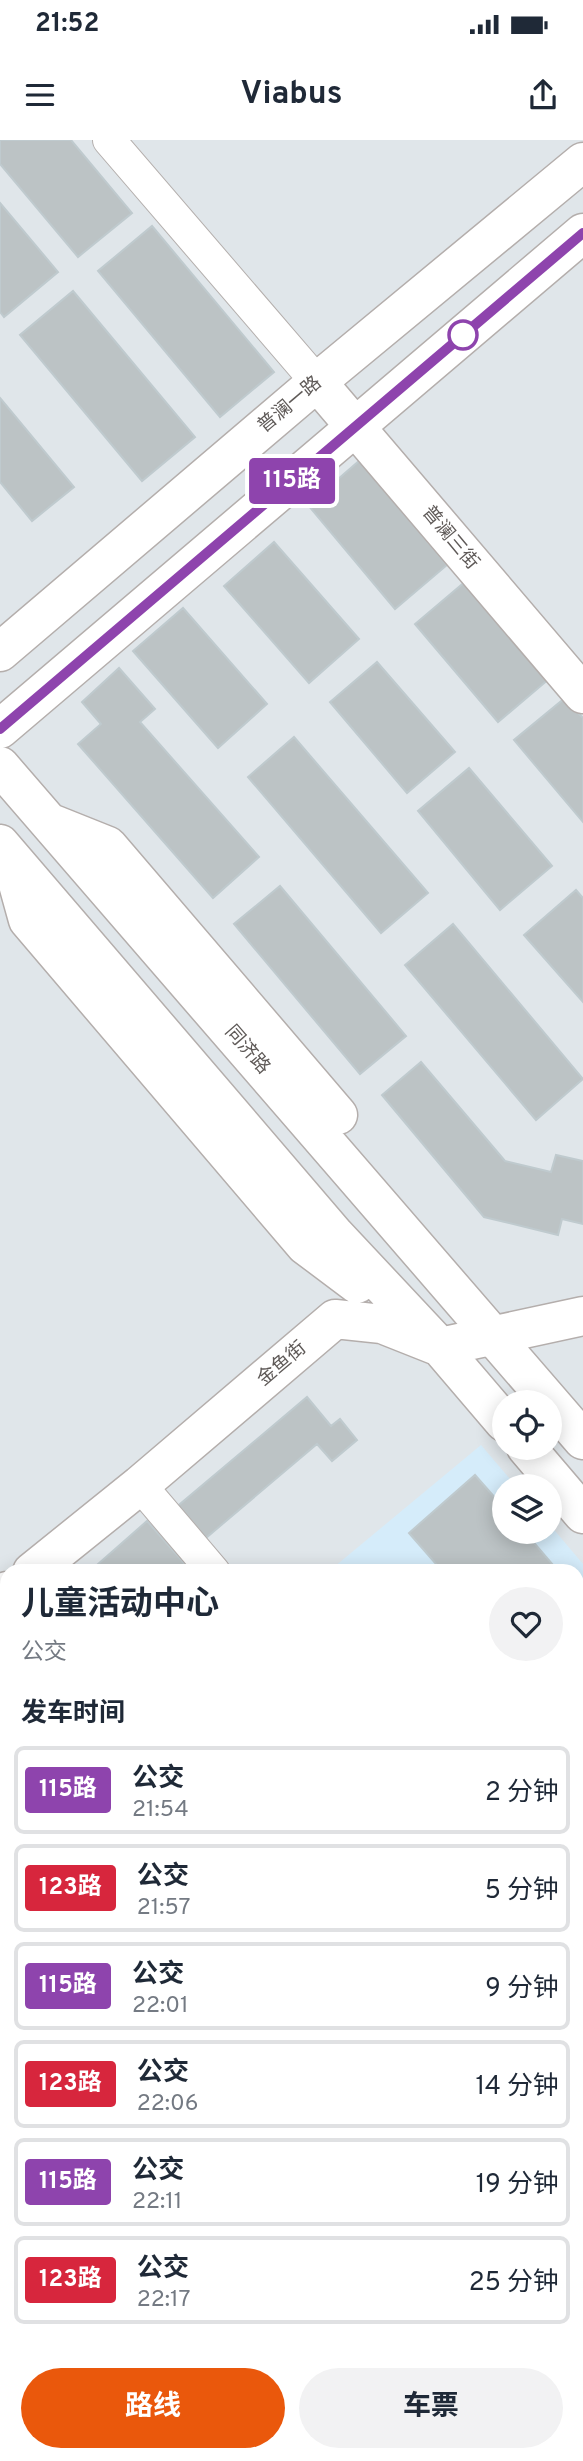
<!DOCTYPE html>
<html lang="zh">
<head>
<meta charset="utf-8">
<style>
	:root { --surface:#fff; --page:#f2f2f3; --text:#1f2937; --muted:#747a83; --line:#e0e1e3; --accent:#ea580c }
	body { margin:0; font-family:Overpass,"Noto Sans SC",sans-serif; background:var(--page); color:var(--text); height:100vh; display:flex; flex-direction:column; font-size:26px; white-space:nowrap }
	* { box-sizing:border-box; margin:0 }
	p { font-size:23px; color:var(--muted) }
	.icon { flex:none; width:38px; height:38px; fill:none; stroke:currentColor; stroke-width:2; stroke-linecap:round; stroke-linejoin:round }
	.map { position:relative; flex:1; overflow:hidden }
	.drawer { position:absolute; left:0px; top:1424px; width:584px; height:898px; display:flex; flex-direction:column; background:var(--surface); border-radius:21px 21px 0 0; box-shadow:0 4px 18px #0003 }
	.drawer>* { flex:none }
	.badge { padding:0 14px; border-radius:5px; font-size:24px; line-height:46px }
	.controls { position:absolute; left:492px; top:1250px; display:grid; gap:14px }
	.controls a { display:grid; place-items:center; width:70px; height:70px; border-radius:50%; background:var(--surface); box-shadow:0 4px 18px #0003; font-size:35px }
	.map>.badge { position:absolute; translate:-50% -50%; box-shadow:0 0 0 4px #fff }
	h2 { padding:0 21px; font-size:26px; line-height:63px }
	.round { display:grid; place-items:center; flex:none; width:74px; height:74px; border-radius:37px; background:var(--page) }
	.headline { display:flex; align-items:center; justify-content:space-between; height:119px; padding:0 21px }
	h1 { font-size:33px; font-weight:700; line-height:52px }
	.cta { display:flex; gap:14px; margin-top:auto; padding:14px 21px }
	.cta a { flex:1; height:80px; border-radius:42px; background:var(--accent); color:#fff; font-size:28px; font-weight:700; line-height:80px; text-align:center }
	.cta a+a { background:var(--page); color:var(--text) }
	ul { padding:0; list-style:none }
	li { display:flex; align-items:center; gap:21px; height:88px; margin:0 14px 10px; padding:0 7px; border:4px solid var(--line); border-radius:10px }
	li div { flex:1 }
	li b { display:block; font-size:26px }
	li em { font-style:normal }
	li .badge { min-width:77px; font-weight:700; text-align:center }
	.status { display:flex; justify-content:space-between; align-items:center; height:49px; padding:0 35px; background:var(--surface); direction:ltr }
	.status svg { height:19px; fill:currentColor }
	header { display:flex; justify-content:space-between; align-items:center; height:91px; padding:0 21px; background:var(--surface); font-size:32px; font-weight:700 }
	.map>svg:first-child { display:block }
	.commercial { fill:#d5ecfa }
	.building { fill:#bcc3c5; stroke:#bfcace; stroke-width:2 }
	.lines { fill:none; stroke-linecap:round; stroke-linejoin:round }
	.lane-casing { stroke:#b4afad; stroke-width:18 }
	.street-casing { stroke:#b4afad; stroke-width:34 }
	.secondary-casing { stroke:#b4aeac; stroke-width:41 }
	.lane { stroke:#fff; stroke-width:16 }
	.street { stroke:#fff; stroke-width:32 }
	.secondary { stroke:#fff; stroke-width:38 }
	.line-casing { stroke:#fff; stroke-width:16 }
	.line { stroke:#8e44ad; stroke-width:10 }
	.stop-dot { fill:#fff; stroke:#8e44ad; stroke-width:3.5 }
	.labels { text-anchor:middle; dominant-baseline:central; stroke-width:5; stroke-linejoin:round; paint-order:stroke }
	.street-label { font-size:19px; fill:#5f5a58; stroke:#fff }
</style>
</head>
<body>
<div class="status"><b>21:52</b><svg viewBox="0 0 49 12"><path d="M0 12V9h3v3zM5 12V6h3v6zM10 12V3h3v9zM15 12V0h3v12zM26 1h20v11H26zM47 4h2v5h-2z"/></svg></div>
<header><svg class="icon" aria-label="menu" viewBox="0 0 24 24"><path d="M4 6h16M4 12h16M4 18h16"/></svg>Viabus<svg class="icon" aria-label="share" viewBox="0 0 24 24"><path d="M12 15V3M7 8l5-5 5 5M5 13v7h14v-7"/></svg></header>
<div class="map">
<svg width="583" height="2321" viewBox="0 0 583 2321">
	<rect width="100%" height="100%" fill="#e0e6ea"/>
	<!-- commercial -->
	<path class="commercial" d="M481,1305L516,1346H504V1391H550V1385L583,1424V1823L578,1828V1432H328Z"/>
	<!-- building -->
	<path class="building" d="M0,0H71L132,73L78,117L0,24Z
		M0,63L58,132L4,177L0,172Z
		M152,86L274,232L220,277L98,131Z
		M73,151L195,297L142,341L20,195Z
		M0,258L74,347L32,381L0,342Z
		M359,321L447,425L395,469L308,365Z
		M274,402L359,499L309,543L224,446Z
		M466,441L549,539L498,582L415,484Z
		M183,468L267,564L218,608L133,511Z
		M377,522L455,612L407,653L330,562Z
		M119,528L155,569L140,582L259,717L213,758L78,604L101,584L82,562Z
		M565,558L583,578V682L514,600Z
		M294,597L428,753L381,793L248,637Z
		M469,628L552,726L500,770L418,671Z
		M280,746L406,896L360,934L234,784Z
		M576,750L583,758V862L524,795Z
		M453,784L583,939L536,980L405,825Z
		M421,922L505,1021L551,1032L556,1015L583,1021V1084L562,1079L558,1095L484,1077L382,955Z
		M307,1257L331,1286L340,1279L357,1300L332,1321L317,1304L200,1403L173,1370Z
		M475,1335L504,1368V1391H524L559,1432H443L409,1393Z
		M147,1381L192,1432H89Z
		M583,1462V1593L578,1586V1467Z
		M7,1511V1553L1,1517Z
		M578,1684L583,1690V1811L578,1816Z
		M578,1898H583V2022H578Z
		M321,2315H372L366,2321H326Z"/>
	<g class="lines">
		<!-- lane casing -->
		<g class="lane-casing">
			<path id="lane" d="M578,1836L583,1831"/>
		</g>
		<!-- street casing -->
		<g class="street-casing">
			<path id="street" d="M109,0L317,242
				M140,1345L214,1432
				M578,1855L583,1861
				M0,2183L7,2182
				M34,2315L35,2321"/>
		</g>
		<!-- secondary casing -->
		<g class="secondary-casing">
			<path id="secondary" d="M317,242L583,554
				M0,512L317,242L583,22
				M0,589L583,93
				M0,626L583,1300
				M53,684L108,706L338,975
				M0,704L335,1095L440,1207L504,1282
				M13,726L28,780L305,1105L357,1144
				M526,1307L583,1374
				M32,1432L140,1345L335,1179L382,1184L440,1207L583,1176
				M0,1457L7,1451
				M0,1881L7,1913
				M578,2220L583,2227
				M248,2315L253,2321
				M481,2321L486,2315"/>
		</g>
		<!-- lane -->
		<use href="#lane" class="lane"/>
		<!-- street -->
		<use href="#street" class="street"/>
		<!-- secondary -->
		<use href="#secondary" class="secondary"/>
	</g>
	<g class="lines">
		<!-- line casing -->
		<g class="line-casing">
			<path id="line" d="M0,589L583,93"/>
		</g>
		<!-- line -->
		<use href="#line" class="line"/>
	</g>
	<!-- markers -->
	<circle class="stop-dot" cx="463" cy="195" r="14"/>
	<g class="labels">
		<!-- street labels -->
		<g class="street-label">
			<text transform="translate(290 265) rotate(-40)">普澜一路</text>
			<text transform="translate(450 398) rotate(50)">普澜三街</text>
			<text transform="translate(247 910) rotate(49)">同济路</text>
			<text transform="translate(282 1224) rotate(-40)">金鱼街</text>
		</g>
	</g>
</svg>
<div class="controls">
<a><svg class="icon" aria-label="locate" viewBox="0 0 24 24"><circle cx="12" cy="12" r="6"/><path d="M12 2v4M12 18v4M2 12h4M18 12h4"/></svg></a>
<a><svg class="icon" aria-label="layers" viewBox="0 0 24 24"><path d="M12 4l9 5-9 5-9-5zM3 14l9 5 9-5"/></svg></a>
</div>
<b class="badge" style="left:292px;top:341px;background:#8e44ad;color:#fff">115路</b>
<section class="drawer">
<div class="headline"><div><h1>儿童活动中心</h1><p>公交</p></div><a class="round"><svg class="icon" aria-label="heart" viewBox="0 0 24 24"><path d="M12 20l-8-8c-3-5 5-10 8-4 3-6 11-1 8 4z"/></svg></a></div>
<h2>发车时间</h2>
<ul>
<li><span class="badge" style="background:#8e44ad;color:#fff">115路</span><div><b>公交</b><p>21:54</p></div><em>2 分钟</em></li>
<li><span class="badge" style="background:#d7263d;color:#fff">123路</span><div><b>公交</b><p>21:57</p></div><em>5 分钟</em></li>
<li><span class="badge" style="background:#8e44ad;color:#fff">115路</span><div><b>公交</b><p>22:01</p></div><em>9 分钟</em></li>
<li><span class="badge" style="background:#d7263d;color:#fff">123路</span><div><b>公交</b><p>22:06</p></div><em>14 分钟</em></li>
<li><span class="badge" style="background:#8e44ad;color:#fff">115路</span><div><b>公交</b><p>22:11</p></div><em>19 分钟</em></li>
<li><span class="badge" style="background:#d7263d;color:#fff">123路</span><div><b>公交</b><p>22:17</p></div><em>25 分钟</em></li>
</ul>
<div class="cta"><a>路线</a><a>车票</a></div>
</section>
</div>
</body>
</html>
